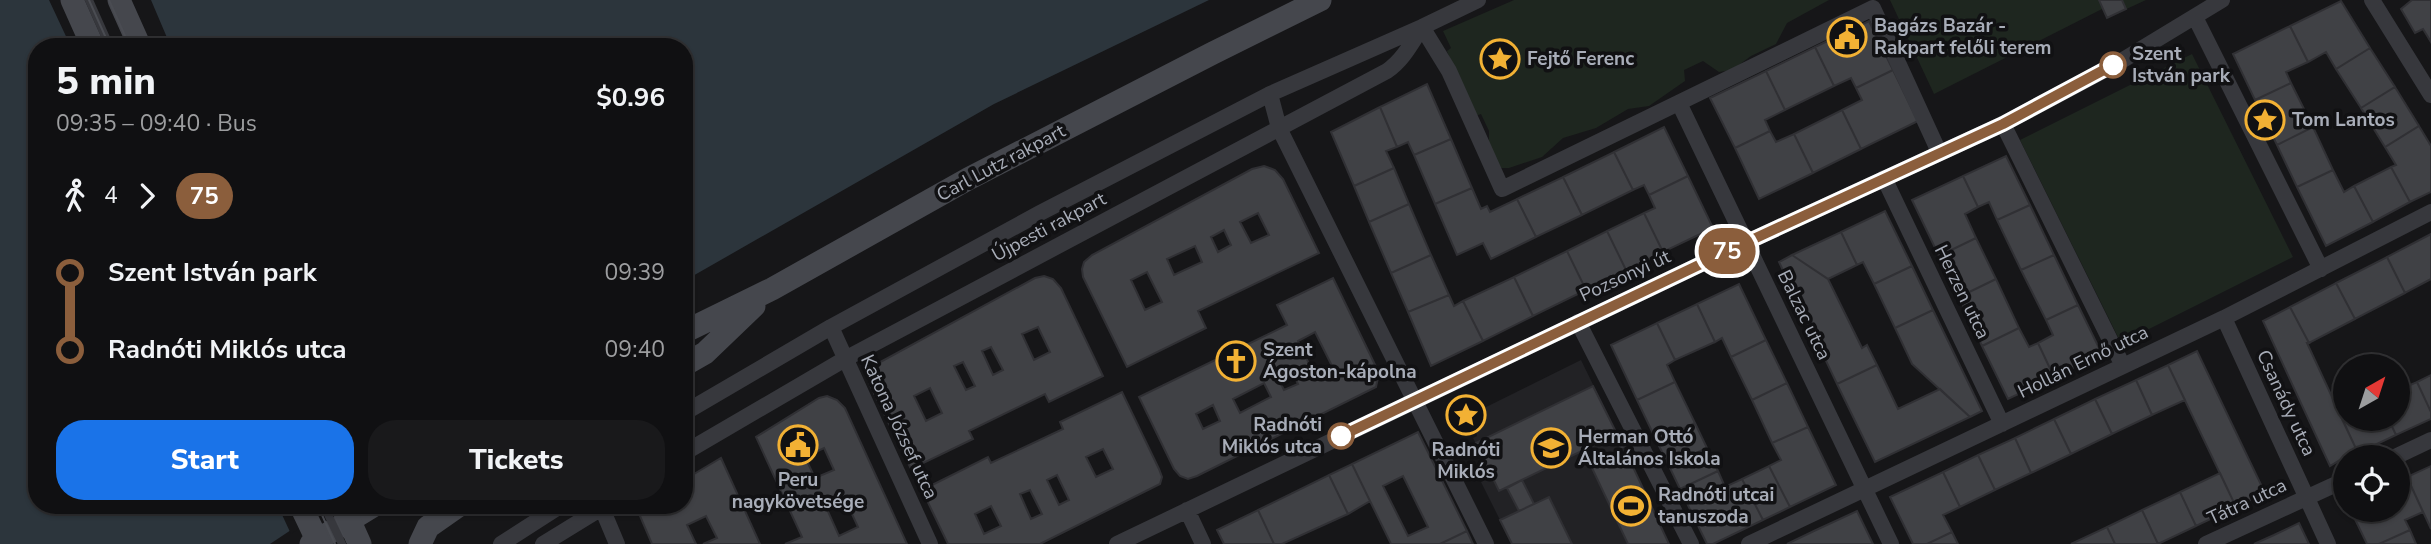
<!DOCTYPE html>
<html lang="en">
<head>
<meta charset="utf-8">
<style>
	:root { --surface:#101012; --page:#19191b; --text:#f1f3f6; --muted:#9c9d9f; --line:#303032; --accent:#1a73e8 }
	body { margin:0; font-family:"Nunito Sans",sans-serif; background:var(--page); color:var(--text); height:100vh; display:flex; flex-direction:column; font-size:26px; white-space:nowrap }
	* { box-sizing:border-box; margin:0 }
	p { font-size:23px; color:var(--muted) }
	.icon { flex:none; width:38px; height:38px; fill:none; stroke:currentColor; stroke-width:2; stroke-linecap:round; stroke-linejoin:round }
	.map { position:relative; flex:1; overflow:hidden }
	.drawer { position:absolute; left:28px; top:38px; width:665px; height:476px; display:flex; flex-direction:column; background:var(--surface); border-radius:28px; box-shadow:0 2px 5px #0004,0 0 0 2px var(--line) }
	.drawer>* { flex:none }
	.badge { padding:0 14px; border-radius:23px; font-size:24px; line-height:46px }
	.needle { width:46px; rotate:39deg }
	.fabs { position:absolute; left:2333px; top:354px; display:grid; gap:14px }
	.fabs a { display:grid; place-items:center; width:77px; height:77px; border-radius:50%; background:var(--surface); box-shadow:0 2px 5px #0004,0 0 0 2px var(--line); font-size:35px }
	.map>.badge { position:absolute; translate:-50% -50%; box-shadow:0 0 0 4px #fff }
	.legs { display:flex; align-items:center; gap:10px; height:77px; padding:0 28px; font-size:23px }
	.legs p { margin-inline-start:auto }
	.headline { display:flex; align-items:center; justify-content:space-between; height:119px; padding:0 28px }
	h1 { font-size:38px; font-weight:800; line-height:52px }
	.cta { display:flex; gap:14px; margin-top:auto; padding:14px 28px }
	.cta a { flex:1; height:80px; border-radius:28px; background:var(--accent); color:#fff; font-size:28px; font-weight:800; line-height:80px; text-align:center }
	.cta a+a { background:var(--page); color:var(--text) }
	ul { padding:0 28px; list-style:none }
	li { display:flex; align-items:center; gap:24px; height:77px; font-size:26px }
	li i { display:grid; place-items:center; width:10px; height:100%; margin:0 9px; background:currentColor }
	li i::after { content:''; width:18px; height:18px; margin:-9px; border:5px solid; border-radius:50%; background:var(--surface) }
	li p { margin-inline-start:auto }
	li:first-child i { background:linear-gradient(#0000 50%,currentColor 0) }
	li:last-child i { background:linear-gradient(currentColor 50%,#0000 0) }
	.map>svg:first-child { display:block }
	.built { fill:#222225 }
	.green { fill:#1e261f }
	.water { fill:#2c353c }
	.pier { fill:#161618 }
	.building { fill:#404145; stroke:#303034; stroke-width:2; fill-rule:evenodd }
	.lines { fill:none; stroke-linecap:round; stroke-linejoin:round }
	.service { stroke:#37383d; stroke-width:8 }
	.minor { stroke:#37383d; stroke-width:16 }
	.secondary { stroke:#45474d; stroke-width:23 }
	.tram { stroke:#4a4c52; stroke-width:2 }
	.service-bridge { stroke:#37383d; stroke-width:8 }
	.secondary-bridge { stroke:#45474d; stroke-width:23 }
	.line-1-casing { stroke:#fff; stroke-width:16 }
	.line-1 { stroke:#8b5e3c; stroke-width:10 }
	.stop-1-dot { fill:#fff; stroke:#8b5e3c; stroke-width:3.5 }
	.labels { text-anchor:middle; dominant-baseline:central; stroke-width:7; stroke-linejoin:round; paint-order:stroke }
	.poi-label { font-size:19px; font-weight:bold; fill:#a8adb8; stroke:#111113; text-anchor:start }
	.stop-label { font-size:19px; font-weight:bold; fill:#a8adb8; stroke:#111113; text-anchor:start }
	.street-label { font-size:19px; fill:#a8adb8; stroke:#111113 }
</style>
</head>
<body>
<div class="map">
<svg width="2431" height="544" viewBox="0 0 2431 544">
	<rect width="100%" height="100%" fill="#161618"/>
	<!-- built -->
	<path class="built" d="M1581,360L1626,452L1669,544H1512L1481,482L1492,476L1473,438L1477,436L1472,414Z"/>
	<!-- green -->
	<path class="green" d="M1514,0H1829L1787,23L1776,44L1751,56L1732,70L1719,72L1703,61L1684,70L1685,81L1649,106L1628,109L1596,128L1563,138L1542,157L1509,168H1501L1489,147V131L1481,114L1475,116L1460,85L1447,51L1451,48L1443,31Z
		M1890,0H2146L2107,18L2102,9L1934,94Z
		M2192,54L2293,257L2121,343L2020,140Z"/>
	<!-- water -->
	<path class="water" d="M0,0H1209L994,104L684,281V47H37V506H327L270,544H0Z"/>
	<!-- pier -->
	<path class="pier" d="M49,0H151L171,47H71Z
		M278,506H330L291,534Z"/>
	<!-- building -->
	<path class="building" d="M2099,0H2122L2126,9L2107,18Z
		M2412,0H2431V42L2423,29L2415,33L2401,9Z
		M2341,1L2370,48L2336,69L2326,52L2308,62L2290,26Z
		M1869,21L1893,70L1856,88L1851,78L1834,86L1815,47Z
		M2290,26L2308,62L2286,72L2291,83L2255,100L2233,54Z
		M1815,47L1834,86L1785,110L1766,71Z
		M2370,48L2395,87L2361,108L2336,69Z
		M1893,70L1918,121L1861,149L1842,110L1862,100L1856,88Z
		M1766,71L1785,110L1765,120L1770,131L1735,148L1710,98Z
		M2291,83L2313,127L2277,145L2255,100Z
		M1427,84L1451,139L1414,155L1408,142L1397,147L1380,107Z
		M2395,87L2419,126L2385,147L2361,108Z
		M1380,107L1397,147L1386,151L1394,168L1354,186L1331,132Z
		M1842,110L1861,149L1813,173L1794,134Z
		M2419,126L2431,146V192L2410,202L2391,167L2396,165L2385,147Z
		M1664,127L1688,176L1649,195L1644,185L1633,190L1614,152Z
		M2313,127L2333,170L2297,187L2277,145Z
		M1770,131L1776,142L1794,134L1813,173L1759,199L1735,148Z
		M1451,139L1472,188L1435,204L1414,155Z
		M1614,152L1633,190L1582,215L1563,177Z
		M2006,156L2030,205L1997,220L1989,202L1978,207L1963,176Z
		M1264,166L1275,170L1283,179L1319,253L1198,311L1206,328L1127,367L1083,277L1082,269L1084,262L1092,255L1252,169ZM1258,213L1269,235L1251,243L1240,222ZM1224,230L1231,245L1218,252L1211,237ZM1195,246L1202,262L1174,275L1167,259ZM1147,272L1162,302L1145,310L1131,280Z
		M2391,167L2410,202L2373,222L2354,186Z
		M1394,168L1409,204L1369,222L1354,186Z
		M2333,170L2344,192L2354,186L2373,222L2326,246L2297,187Z
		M1688,176L1713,228L1663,252L1644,213L1655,208L1649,195Z
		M1963,176L1978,207L1965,214L1976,238L1939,256L1912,200Z
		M1563,177L1582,215L1536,237L1517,199Z
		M1472,188L1481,209L1487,206L1490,212L1517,199L1536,237L1491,259L1483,243L1457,255L1435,204Z
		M1409,204L1431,255L1391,273L1369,222Z
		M2030,205L2054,255L2021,270L1997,220Z
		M1885,211L1912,266L1874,284L1863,262L1857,265L1841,232Z
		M1644,213L1663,252L1626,270L1607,231Z
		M1607,231L1626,270L1586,290L1567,251Z
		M1841,232L1857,265L1828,279L1792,255Z
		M2431,234V279L2405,293L2387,257Z
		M1976,238L1996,279L1959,297L1939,256Z
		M1567,251L1586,290L1533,316L1514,277Z
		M1431,255L1449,295L1408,312L1391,273Z
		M1792,255L1828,279L1862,348L1867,345L1877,365L1837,384L1779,262Z
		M2054,255L2078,305L2046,320L2021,270Z
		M2387,257L2405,293L2355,319L2336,283Z
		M1912,266L1933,310L1895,328L1874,284Z
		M1044,276L1053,279L1061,288L1103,376L1049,402L1045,394L969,431L973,439L911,469L869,383V375L873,366L1035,278ZM1038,327L1050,352L1034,360L1022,334ZM991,347L1003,370L993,375L982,351ZM963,362L975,386L966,390L954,366ZM930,388L942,413L926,421L914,396Z
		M1514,277L1533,316L1483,341L1463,301Z
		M1333,278L1379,373L1376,387L1197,476L1188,479L1180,476L1174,469L1139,397L1287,325L1277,305ZM1315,332L1334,370L1316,378L1298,341ZM1291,369L1298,384L1284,390L1277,376ZM1264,383L1271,397L1240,413L1233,399ZM1213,405L1220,421L1203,429L1196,414Z
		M1996,279L2019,328L1982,346L1959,297Z
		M2336,283L2355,319L2309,343L2290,307Z
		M1739,284L1766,340L1731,357L1722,338L1715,342L1697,304Z
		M1449,295L1454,306L1463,301L1483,341L1431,366L1408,312Z
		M1697,304L1715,342L1675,360L1657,323Z
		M2078,305L2102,354L2054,377L2038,343L2053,335L2046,320Z
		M2290,307L2309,343H2307L2358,453L2345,457L2330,466L2263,321Z
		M1933,310L1982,411L1970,417L1912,364L1895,328Z
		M1657,323L1675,360L1667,365L1675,382L1637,400L1611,345Z
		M2019,328L2029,347L2038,343L2054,377L2008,399L1982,346Z
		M1766,340L1787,383L1752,400L1731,357Z
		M2197,351L2265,493L2236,507L2168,365Z
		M1877,365L1898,409L1940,389L1970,417L1875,462L1837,384Z
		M2168,365L2185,400L2152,415L2136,380Z
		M2431,375V412L2417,382Z
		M2136,380L2152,415L2112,434L2095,399Z
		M1675,382L1695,423L1657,442L1637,400Z
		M2417,382L2431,412V419L2396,435L2388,418H2398V390Z
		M1787,383L1808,427L1772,443L1752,400Z
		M1593,386L1617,434L1499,491L1476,443Z
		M1122,392L1159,469L1162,477L1160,484L1040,544H948L922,490L988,457L991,463L1063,429L1060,422ZM1103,449L1113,469L1096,477L1086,457ZM1057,475L1069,500L1059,505L1047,480ZM1030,490L1042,514L1031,519L1020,494ZM991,506L1001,526L984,534L975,514Z
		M827,396L837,400L845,408L907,544H785L802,537L756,437L819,398ZM824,448L834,470L815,478L805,457ZM845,499L858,527L839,536L826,507Z
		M2095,399L2112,434L2071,454L2054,419Z
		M2345,415V418H2388L2396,435L2358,453L2341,417Z
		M2054,419L2071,454L2031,473L2015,438Z
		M1695,423L1707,448L1669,466L1657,442Z
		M1808,427L1836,485L1790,507L1769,466L1781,460L1772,443Z
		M1418,432L1467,531L1440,544H1391L1352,464ZM1403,476L1428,527L1408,536L1383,486Z
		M2015,438L2031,473L1995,490L1978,455Z
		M1707,448L1718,471L1680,489L1669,466Z
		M1626,452L1669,544H1628L1592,468Z
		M1978,455L1995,490L1960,507L1943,472Z
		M721,458L760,544H703L717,538L706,516L687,525L696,544H652L640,516L642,507L684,506V480Z
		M1352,464L1370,501L1348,514L1329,475Z
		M1769,466L1790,507L1763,520L1742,479Z
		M2431,466V529L2407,477Z
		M1718,471L1725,487L1742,479L1763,520L1713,544H1707L1680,489Z
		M1943,472L1960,507L1943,515L1952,532L1927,544H1913L1890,497Z
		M2220,473L2236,507L2196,526L2180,492Z
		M1329,475L1348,514L1282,544H1274L1258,510Z
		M2407,477L2423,512L2405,520L2410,530L2379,544H2367L2350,509H2398V481Z
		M1522,480L1534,504L1519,511L1507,488Z
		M2180,492L2196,526L2158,544L2142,510Z
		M1549,497L1572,544H1512L1500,520Z
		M1258,510L1274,544H1224L1217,530Z
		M2142,510L2158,544H2115L2107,527Z
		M1857,511L1873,544H1787L1816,530Z
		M2299,523L2309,544H2254L2274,535Z
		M2107,527L2115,544H2071Z
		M2410,530L2416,544H2379Z
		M1467,531L1473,544H1440Z
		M1952,532L1958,544H1927Z"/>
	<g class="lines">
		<!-- service -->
		<path class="service" d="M89,0L110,47
			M1622,444L1637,438"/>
		<!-- minor -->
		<path class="minor" d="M2372,0L2431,95
			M2195,17L2321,269
			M1422,27L1449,71L1502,189L1873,8L1939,152
			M1270,94L1279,128L1486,544
			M1679,103L1891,544
			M2003,124L2123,366
			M1884,178L2002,424
			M2224,318L2328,544
			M1578,322L1691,544
			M831,327L930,544
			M684,413L831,327L1040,213L1270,94L1422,27L1478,0
			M684,453L845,359L1387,71C1403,60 1411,44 1422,27
			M2395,457L2431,440
			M601,506L617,544
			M1187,510L1203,544
			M501,544L560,506
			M543,544L605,506
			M1117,544L1745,243L2003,124L2118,63L2222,0
			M1749,544L2224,318L2431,212
			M2206,544L2345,480"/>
		<!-- secondary -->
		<path class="secondary" d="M72,0L93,47
			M119,0L140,47
			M684,332L772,289L968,179L1213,53L1320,0
			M684,365L705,353L754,306
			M311,544L373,506
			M420,544L428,527L458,506"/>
		<!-- tram -->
		<path class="tram" d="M89,0L110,47
			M109,0L130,47
			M318,506L335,544
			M331,506L348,544"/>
		<!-- service-bridge -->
		<path class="service-bridge" d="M324,506L342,544"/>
		<!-- secondary-bridge -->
		<path class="secondary-bridge" d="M301,506L319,544
			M343,506L360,544"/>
	</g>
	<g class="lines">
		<!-- line-1 casing -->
		<g class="line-1-casing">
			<path id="line-1" d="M1341,436L1745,243L2003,124L2113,65"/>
		</g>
		<!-- line-1 -->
		<use href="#line-1" class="line-1"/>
	</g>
	<!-- icons -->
	<defs>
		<g id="civic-ring" transform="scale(2.0125)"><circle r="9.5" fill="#111113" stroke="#f2b134" stroke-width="1.5"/><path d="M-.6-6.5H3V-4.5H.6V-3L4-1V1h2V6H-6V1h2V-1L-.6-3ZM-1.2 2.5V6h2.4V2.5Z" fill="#f2b134"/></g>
		<g id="sight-ring" transform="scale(2.0125)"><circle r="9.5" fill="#111113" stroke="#f2b134" stroke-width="1.5"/><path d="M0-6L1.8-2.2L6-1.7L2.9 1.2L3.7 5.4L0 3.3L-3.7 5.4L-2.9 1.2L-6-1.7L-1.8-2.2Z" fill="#f2b134"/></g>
		<g id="church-ring" transform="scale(2.0125)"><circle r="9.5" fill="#111113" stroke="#f2b134" stroke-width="1.5"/><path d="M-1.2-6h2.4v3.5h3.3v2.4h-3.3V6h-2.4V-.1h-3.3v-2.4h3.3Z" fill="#f2b134"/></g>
		<g id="school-ring" transform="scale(2.0125)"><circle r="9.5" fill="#111113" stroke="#f2b134" stroke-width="1.5"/><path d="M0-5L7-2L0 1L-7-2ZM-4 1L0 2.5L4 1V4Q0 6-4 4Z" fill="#f2b134"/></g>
		<g id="stadium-ring" transform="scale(2.0125)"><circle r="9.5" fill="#111113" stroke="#f2b134" stroke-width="1.5"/><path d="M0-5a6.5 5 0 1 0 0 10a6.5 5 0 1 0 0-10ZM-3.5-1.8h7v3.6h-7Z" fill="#f2b134"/></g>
	</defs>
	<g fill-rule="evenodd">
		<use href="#civic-ring" x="1847" y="37"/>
		<use href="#sight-ring" x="1500" y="59"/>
		<use href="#sight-ring" x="2265" y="120"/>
		<use href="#church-ring" x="1236" y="361"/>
		<use href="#sight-ring" x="1466" y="415"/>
		<use href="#civic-ring" x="798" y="445"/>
		<use href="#school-ring" x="1551" y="448"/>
		<use href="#stadium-ring" x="1631" y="506"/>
	</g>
	<!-- markers -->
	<g class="stop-1-dot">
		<circle cx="2113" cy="65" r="12"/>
		<circle cx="1341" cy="436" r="12"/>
	</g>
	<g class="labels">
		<!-- poi labels -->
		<g class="poi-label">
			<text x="1874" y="26">Bagázs Bazár -<tspan x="1874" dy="22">Rakpart felőli terem</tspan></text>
			<text x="1527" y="59">Fejtő Ferenc</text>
			<text x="2292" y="120">Tom Lantos</text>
			<text x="1263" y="350">Szent<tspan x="1263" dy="22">Ágoston-kápolna</tspan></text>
			<text x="1578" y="437">Herman Ottó<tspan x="1578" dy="22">Általános Iskola</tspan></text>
			<text x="1466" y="450" text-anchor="middle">Radnóti<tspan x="1466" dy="22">Miklós</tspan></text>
			<text x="798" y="480" text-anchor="middle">Peru<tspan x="798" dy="22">nagykövetsége</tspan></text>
			<text x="1658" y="495">Radnóti utcai<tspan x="1658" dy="22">tanuszoda</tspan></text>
		</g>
		<!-- stop labels -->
		<g class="stop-label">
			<text x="2132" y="54">Szent<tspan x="2132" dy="22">István park</tspan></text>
			<text x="1322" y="425" text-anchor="end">Radnóti<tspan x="1322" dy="22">Miklós utca</tspan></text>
		</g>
		<!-- street labels -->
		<g class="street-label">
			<text transform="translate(1001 163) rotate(-28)">Carl Lutz rakpart</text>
			<text transform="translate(1049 227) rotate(-28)">Újpesti rakpart</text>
			<text transform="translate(1625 276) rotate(-25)">Pozsonyi út</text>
			<text transform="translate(1962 292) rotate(64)">Herzen utca</text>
			<text transform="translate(1804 315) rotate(64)">Balzac utca</text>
			<text transform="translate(2083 362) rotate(-26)">Hollán Ernő utca</text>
			<text transform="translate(2286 403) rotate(65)">Csanády utca</text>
			<text transform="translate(899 427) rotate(65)">Katona József utca</text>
			<text transform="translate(2247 502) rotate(-25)">Tátra utca</text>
		</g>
	</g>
</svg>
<div class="fabs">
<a><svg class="needle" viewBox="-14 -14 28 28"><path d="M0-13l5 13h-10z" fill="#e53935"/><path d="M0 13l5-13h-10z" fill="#9c9d9f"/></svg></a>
<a><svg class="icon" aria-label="locate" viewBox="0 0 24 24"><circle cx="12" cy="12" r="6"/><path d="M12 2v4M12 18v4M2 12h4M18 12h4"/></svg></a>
</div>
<b class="badge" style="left:1727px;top:251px;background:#8b5e3c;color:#fff">75</b>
<section class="drawer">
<div class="headline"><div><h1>5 min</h1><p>09:35 – 09:40 · Bus</p></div><b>$0.96</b></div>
<div class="legs"><svg class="icon" aria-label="walk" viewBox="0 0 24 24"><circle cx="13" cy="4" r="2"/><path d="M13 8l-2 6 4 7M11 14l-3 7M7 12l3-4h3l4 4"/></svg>4<svg class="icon" aria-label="forward" viewBox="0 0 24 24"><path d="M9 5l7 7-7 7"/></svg><b class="badge" style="background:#8b5e3c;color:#fff">75</b></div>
<ul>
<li><i style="color:#8b5e3c"></i><b>Szent István park</b><p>09:39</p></li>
<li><i style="color:#8b5e3c"></i><b>Radnóti Miklós utca</b><p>09:40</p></li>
</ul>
<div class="cta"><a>Start</a><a>Tickets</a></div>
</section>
</div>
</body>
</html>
